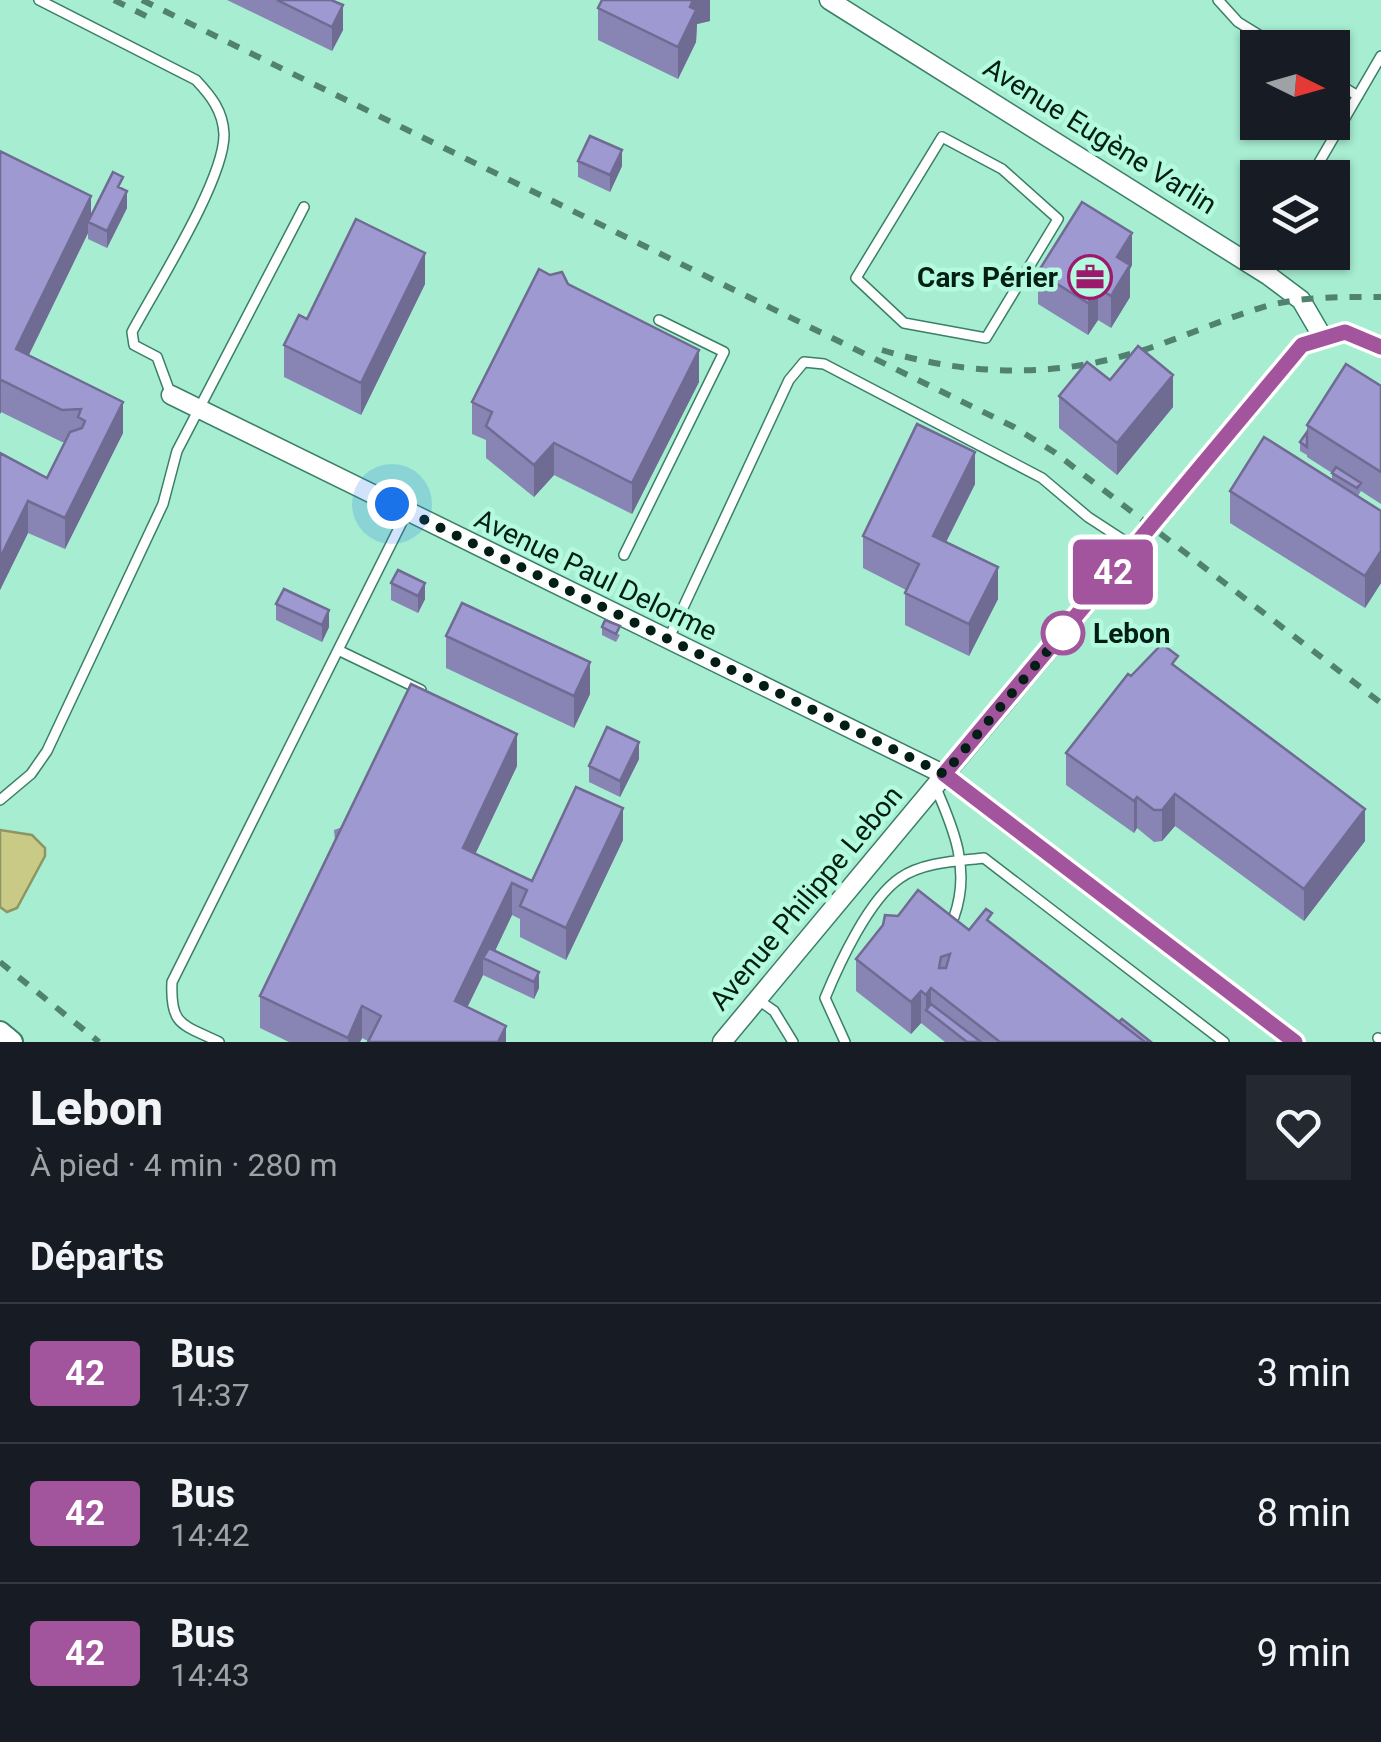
<!DOCTYPE html>
<html lang="fr">
<head>
<meta charset="utf-8">
<style>
	:root { --surface:#171b24; --page:#242831; --text:#f1f3f6; --muted:#9ea1a6; --line:#363941 }
	body { margin:0; font-family:Roboto,sans-serif; background:var(--page); color:var(--text); height:100vh; display:flex; flex-direction:column; font-size:38px; white-space:nowrap }
	* { box-sizing:border-box; margin:0 }
	p { font-size:32px; color:var(--muted) }
	.icon { flex:none; width:55px; height:55px; fill:none; stroke:currentColor; stroke-width:2; stroke-linecap:round; stroke-linejoin:round }
	.map { position:relative; height:1042px; overflow:hidden }
	.drawer { display:flex; flex-direction:column; background:var(--surface); flex:1 }
	.drawer>* { flex:none }
	.badge { padding:0 20px; border-radius:8px; font-size:35px; line-height:65px }
	.needle { width:65px; rotate:95deg }
	.fabs { position:absolute; left:1240px; top:30px; display:grid; gap:20px }
	.fabs a { display:grid; place-items:center; width:110px; height:110px; border-radius:0px; background:var(--surface); box-shadow:0 2px 8px #0004; font-size:50px }
	.you { position:absolute; width:50px; height:50px; margin:-25px; border:8px solid #fff; border-radius:50%; background:#1a73e8; box-shadow:0 0 0 15px #1a73e833 }
	.map>.badge { position:absolute; translate:-50% -50%; box-shadow:0 0 0 5px #fff }
	h2 { padding:0 30px; font-size:38px; line-height:90px }
	.round { display:grid; place-items:center; flex:none; width:105px; height:105px; border-radius:0px; background:var(--page) }
	.overview { display:flex; align-items:center; justify-content:space-between; height:170px; padding:0 30px }
	h1 { font-size:48px; font-weight:800; line-height:75px }
	ul { padding:0; list-style:none }
	li { display:flex; align-items:center; gap:30px; height:140px; padding:0 30px; border-top:2px solid var(--line) }
	li div { flex:1 }
	li b { display:block; font-size:38px }
	li em { font-style:normal }
	li .badge { min-width:110px; font-weight:700; text-align:center }
	.map>svg:first-child { display:block }
	.water { fill:#c9ca85; stroke:#8d9663; stroke-width:2.5 }
	.lines { fill:none; stroke-linecap:round; stroke-linejoin:round }
	.service-casing { stroke:#3a7f67; stroke-width:12 }
	.minor-casing { stroke:#3a7f67; stroke-width:21 }
	.tertiary-casing { stroke:#3a7f67; stroke-width:24 }
	.service { stroke:#fff; stroke-width:9 }
	.minor { stroke:#fff; stroke-width:18 }
	.tertiary { stroke:#fff; stroke-width:20 }
	.rail { stroke:#518270; stroke-width:6; stroke-dasharray:12 12; stroke-linecap:butt }
	.wall { fill:#8884b3 }
	.shaded-wall { fill:#6f6b92 }
	.building { fill:#9e99d0; stroke:#6f6b92; stroke-width:2.5; fill-rule:evenodd }
	.line-casing { stroke:#fff; stroke-width:22 }
	.line { stroke:#a2559d; stroke-width:15 }
	.walk { stroke:#021e15; stroke-width:10; stroke-dasharray:0 18 }
	.stop-dot { fill:#fff; stroke:#a2559d; stroke-width:5 }
	.labels { text-anchor:middle; dominant-baseline:central; stroke-width:9; stroke-linejoin:round; paint-order:stroke }
	.street-label { font-size:28px; fill:#021e15; stroke:#b4fadf }
	.poi-label { font-size:28px; font-weight:bold; fill:#021e15; stroke:#b4fadf; text-anchor:end }
	.stop-label { font-size:28px; font-weight:bold; fill:#021e15; stroke:#b4fadf; text-anchor:start }
</style>
</head>
<body>
<div class="map">
<svg width="1381" height="1042" viewBox="0 0 1381 1042">
	<rect width="100%" height="100%" fill="#a7edd2"/>
	<!-- water -->
	<path class="water" d="M0,830L32,835L45,848V856L17,908L7,912L0,907Z"/>
	<g class="lines">
		<!-- service casing -->
		<g class="service-casing">
			<path id="service" d="M39,0L196,80C211,96 223,111 224,134C225,179 156,287 132,332L134,345L157,357L171,395
				M1218,0L1238,22L1280,48
				M1332,80L1358,96
				M942,137L1002,169L1058,219L986,338L904,323L856,278Z
				M1310,178L1381,56
				M1258,268L1267,252
				M624,555L724,352L659,320
				M668,640L789,380L804,362L824,364L1042,478L1088,517L1134,547
				M338,650L421,690
				M935,786C954,829 971,870 954,917
				M0,800L31,774L47,751L163,504L177,451L304,207
				M757,999L774,1011L793,1042
				M1378,1038L1381,1040
				M219,1042C182,1024 170,1026 172,982L407,512
				M845,1042L825,998C839,964 869,899 900,878C923,862 958,861 984,858L1224,1042"/>
		</g>
		<!-- minor casing -->
		<g class="minor-casing">
			<path id="minor" d="M829,0L1269,276L1301,300L1322,336
				M171,395L945,775L1295,1042
				M722,1042L1302,345L1345,332L1381,347"/>
		</g>
		<!-- tertiary casing -->
		<g class="tertiary-casing">
			<path id="tertiary" d="M0,1032L12,1042"/>
		</g>
		<!-- service -->
		<use href="#service" class="service"/>
		<!-- minor -->
		<use href="#minor" class="minor"/>
		<!-- tertiary -->
		<use href="#tertiary" class="tertiary"/>
		<!-- rail -->
		<path class="rail" d="M114,0L154,20
			M142,0L1014,427L1054,452L1381,703
			M882,350C960,374 1044,378 1123,356C1172,343 1218,320 1267,306C1304,296 1343,297 1381,297
			M0,962L99,1042"/>
	</g>
	<!-- wall -->
	<path class="wall" d="M227,0H331L343,30L332,51Z
		M710,0V21L697,24L696,42L678,79L598,40V8Z
		M0,151L91,217L123,190L127,208L107,248L88,239V233L29,355L123,433L65,549L28,533L0,590V453L47,478L65,442H62L1,412L0,414Z
		M578,161L622,166L610,192L578,177Z
		M1132,265L1130,269V297L1111,328L1098,320L1088,335L1038,304V272Z
		M425,284L361,415L284,377V345L307,319Z
		M568,284L699,382L632,514L554,475L534,497L486,458V440L472,434V402Z
		M1110,380L1173,407L1117,475L1059,428V396Z
		M1381,386V504L1361,491L1358,496L1381,511V583L1365,608L1230,523V491L1332,480V473L1307,457V455L1300,451V442L1307,432V425Z
		M975,484L946,542L998,599L969,656L905,625V593L906,590L863,568V536Z
		M391,583L425,599L418,613L391,600Z
		M276,604L329,627L322,642L276,620Z
		M602,627L620,635L616,642L602,635Z
		M446,636L590,694L574,728L446,668Z
		M1178,668L1365,841L1304,921L1175,826L1162,841L1154,842L1137,828L1134,833L1066,785V753L1131,676Z
		M639,759L620,797L589,782V766Z
		M517,766L475,854L532,881L623,840L566,960L520,937V919L512,915L495,951L539,972V988L534,999L483,975L467,1007L506,1042L368,1041L362,1038L360,1042H289L260,1028V996L335,840L334,830Z
		M992,924L1119,1022L1151,1042H945L921,1023L911,1034L856,991V959Z"/>
	<!-- shaded-wall -->
	<path class="shaded-wall" d="M693,0H710V21L697,24L696,42L678,79V47Z
		M343,5V30L332,51V27Z
		M622,150V166L610,192V175Z
		M127,191V208L107,248V231Z
		M91,196V224L88,222V233L16,381V349Z
		M1132,233V265L1130,269V297L1111,328V296L1117,257Z
		M425,253V284L361,415V383Z
		M1098,288V320L1088,335V303Z
		M699,350V382L632,514V483Z
		M1173,375V407L1117,475V443Z
		M1,380V412L0,414V382Z
		M123,402V433L65,549V518Z
		M554,443V475L534,497V465Z
		M975,452V484L933,568V536Z
		M28,501V533L0,590V558Z
		M1381,551V583L1365,608V576Z
		M998,567V599L969,656V624Z
		M425,583V599L418,613V596Z
		M329,610V627L322,642V625Z
		M590,662V694L574,728V696Z
		M517,734V766L463,880V848Z
		M639,742V759L620,797V781Z
		M1175,794V826L1162,841V810Z
		M1137,797V828L1134,833V801Z
		M623,808V840L566,960V928Z
		M1365,809V841L1304,921V889Z
		M512,883V915L490,961L483,958V975L455,1033V1001Z
		M539,972V988L534,999V982Z
		M931,988V1015L926,1010V995Z
		M921,991V1023L911,1034V1002Z
		M362,1006V1038L360,1042H348V1038Z
		M506,1026V1042H498Z"/>
	<!-- building -->
	<path class="building" d="M277,0H331L343,5L332,27Z
		M602,0H693L690,7L696,10L678,47L598,8Z
		M590,136L622,150L610,175L578,161Z
		M0,151L91,196L16,349L123,402L65,518L28,501L0,558V453L47,478L70,432L82,428L85,421L78,417L81,409L62,410L1,380L0,382Z
		M113,172L123,177L118,187L127,191L107,231L88,222Z
		M1082,202L1132,233L1117,257L1130,265L1111,296L1098,288L1088,303L1038,272Z
		M356,219L425,253L361,383L284,345L299,315L307,319Z
		M539,269L550,275L562,272L568,284L699,350L632,483L554,443L534,465L486,426L492,412L472,402Z
		M1138,346L1173,375L1117,443L1059,396L1087,362L1110,380Z
		M1346,364L1381,386V472L1307,425Z
		M917,424L975,452L933,536L998,567L969,624L905,593L919,564L863,536Z
		M1307,432V447L1300,442Z
		M1264,437L1381,511V551L1365,576L1230,491Z
		M1336,467L1361,483L1357,488L1332,473Z
		M398,570L425,583L418,596L391,583Z
		M284,589L329,610L322,625L276,604Z
		M462,603L590,662L574,696L446,636Z
		M605,620L620,626L616,634L602,627Z
		M1162,644L1178,656L1172,664L1365,809L1304,889L1175,794L1162,810H1154L1137,797L1134,801L1066,753L1128,674L1131,676Z
		M411,684L517,734L463,848L532,881L576,787L623,808L566,928L520,906L527,890L512,883L455,1001L506,1026L498,1042H368L381,1016L362,1006L348,1038L260,996Z
		M607,727L639,742L620,781L589,766Z
		M918,890L969,930L986,909L992,913L987,920L1145,1042H1000L931,988L926,995L921,991L911,1002L856,959L883,925L885,915L898,916ZM950,954L946,968H939L941,957Z
		M489,948L539,972L534,982L483,958Z
		M931,1004L981,1042H967L926,1010Z
		M1122,1019L1151,1042H1145L1119,1022Z"/>
	<g class="lines">
		<!-- line casing -->
		<g class="line-casing">
			<path id="line" d="M1295,1042L944,774L1302,345L1345,332L1381,347"/>
		</g>
		<!-- line -->
		<use href="#line" class="line"/>
		<!-- walk -->
		<path class="walk" d="M392,504L944,774L1071,623L1063,633"/>
	</g>
	<!-- icons -->
	<defs>
		<g id="office-ring" transform="scale(2.25)"><circle r="9.5" fill="#b4fadf" stroke="#9c196b" stroke-width="1.5"/><path d="M-6-3h4V-5.5h4V-3h4V5H-6ZM-1-4.5V-3h2v-1.5ZM-6 0V1H6V0Z" fill="#9c196b"/></g>
	</defs>
	<g fill-rule="evenodd">
		<use href="#office-ring" x="1090" y="277"/>
	</g>
	<!-- markers -->
	<circle class="stop-dot" cx="1063" cy="633" r="20"/>
	<g class="labels">
		<!-- street labels -->
		<g class="street-label">
			<text transform="translate(1100 136) rotate(32)">Avenue Eugène Varlin</text>
			<text transform="translate(596 575) rotate(26)">Avenue Paul Delorme</text>
			<text transform="translate(806 898) rotate(-50)">Avenue Philippe Lebon</text>
		</g>
		<!-- poi labels -->
		<g class="poi-label">
			<text x="1058" y="277">Cars Périer</text>
		</g>
		<!-- stop labels -->
		<g class="stop-label">
			<text x="1093" y="633">Lebon</text>
		</g>
	</g>
</svg>
<div class="fabs">
<a><svg class="needle" viewBox="-14 -14 28 28"><path d="M0-13l5 13h-10z" fill="#e53935"/><path d="M0 13l5-13h-10z" fill="#9ea1a6"/></svg></a>
<a><svg class="icon" aria-label="layers" viewBox="0 0 24 24"><path d="M12 4l9 5-9 5-9-5zM3 14l9 5 9-5"/></svg></a>
</div>
<div class="you" style="left:392px;top:504px"></div>
<b class="badge" style="left:1113px;top:572px;background:#a2559d;color:#fff">42</b>
</div>
<section class="drawer">
<div class="overview"><div><h1>Lebon</h1><p>À pied · 4 min · 280 m</p></div><a class="round"><svg class="icon" aria-label="heart" viewBox="0 0 24 24"><path d="M12 20l-8-8c-3-5 5-10 8-4 3-6 11-1 8 4z"/></svg></a></div>
<h2>Départs</h2>
<ul>
<li><span class="badge" style="background:#a2559d;color:#fff">42</span><div><b>Bus</b><p>14:37</p></div><em>3 min</em></li>
<li><span class="badge" style="background:#a2559d;color:#fff">42</span><div><b>Bus</b><p>14:42</p></div><em>8 min</em></li>
<li><span class="badge" style="background:#a2559d;color:#fff">42</span><div><b>Bus</b><p>14:43</p></div><em>9 min</em></li>
</ul>
</section>
</body>
</html>
